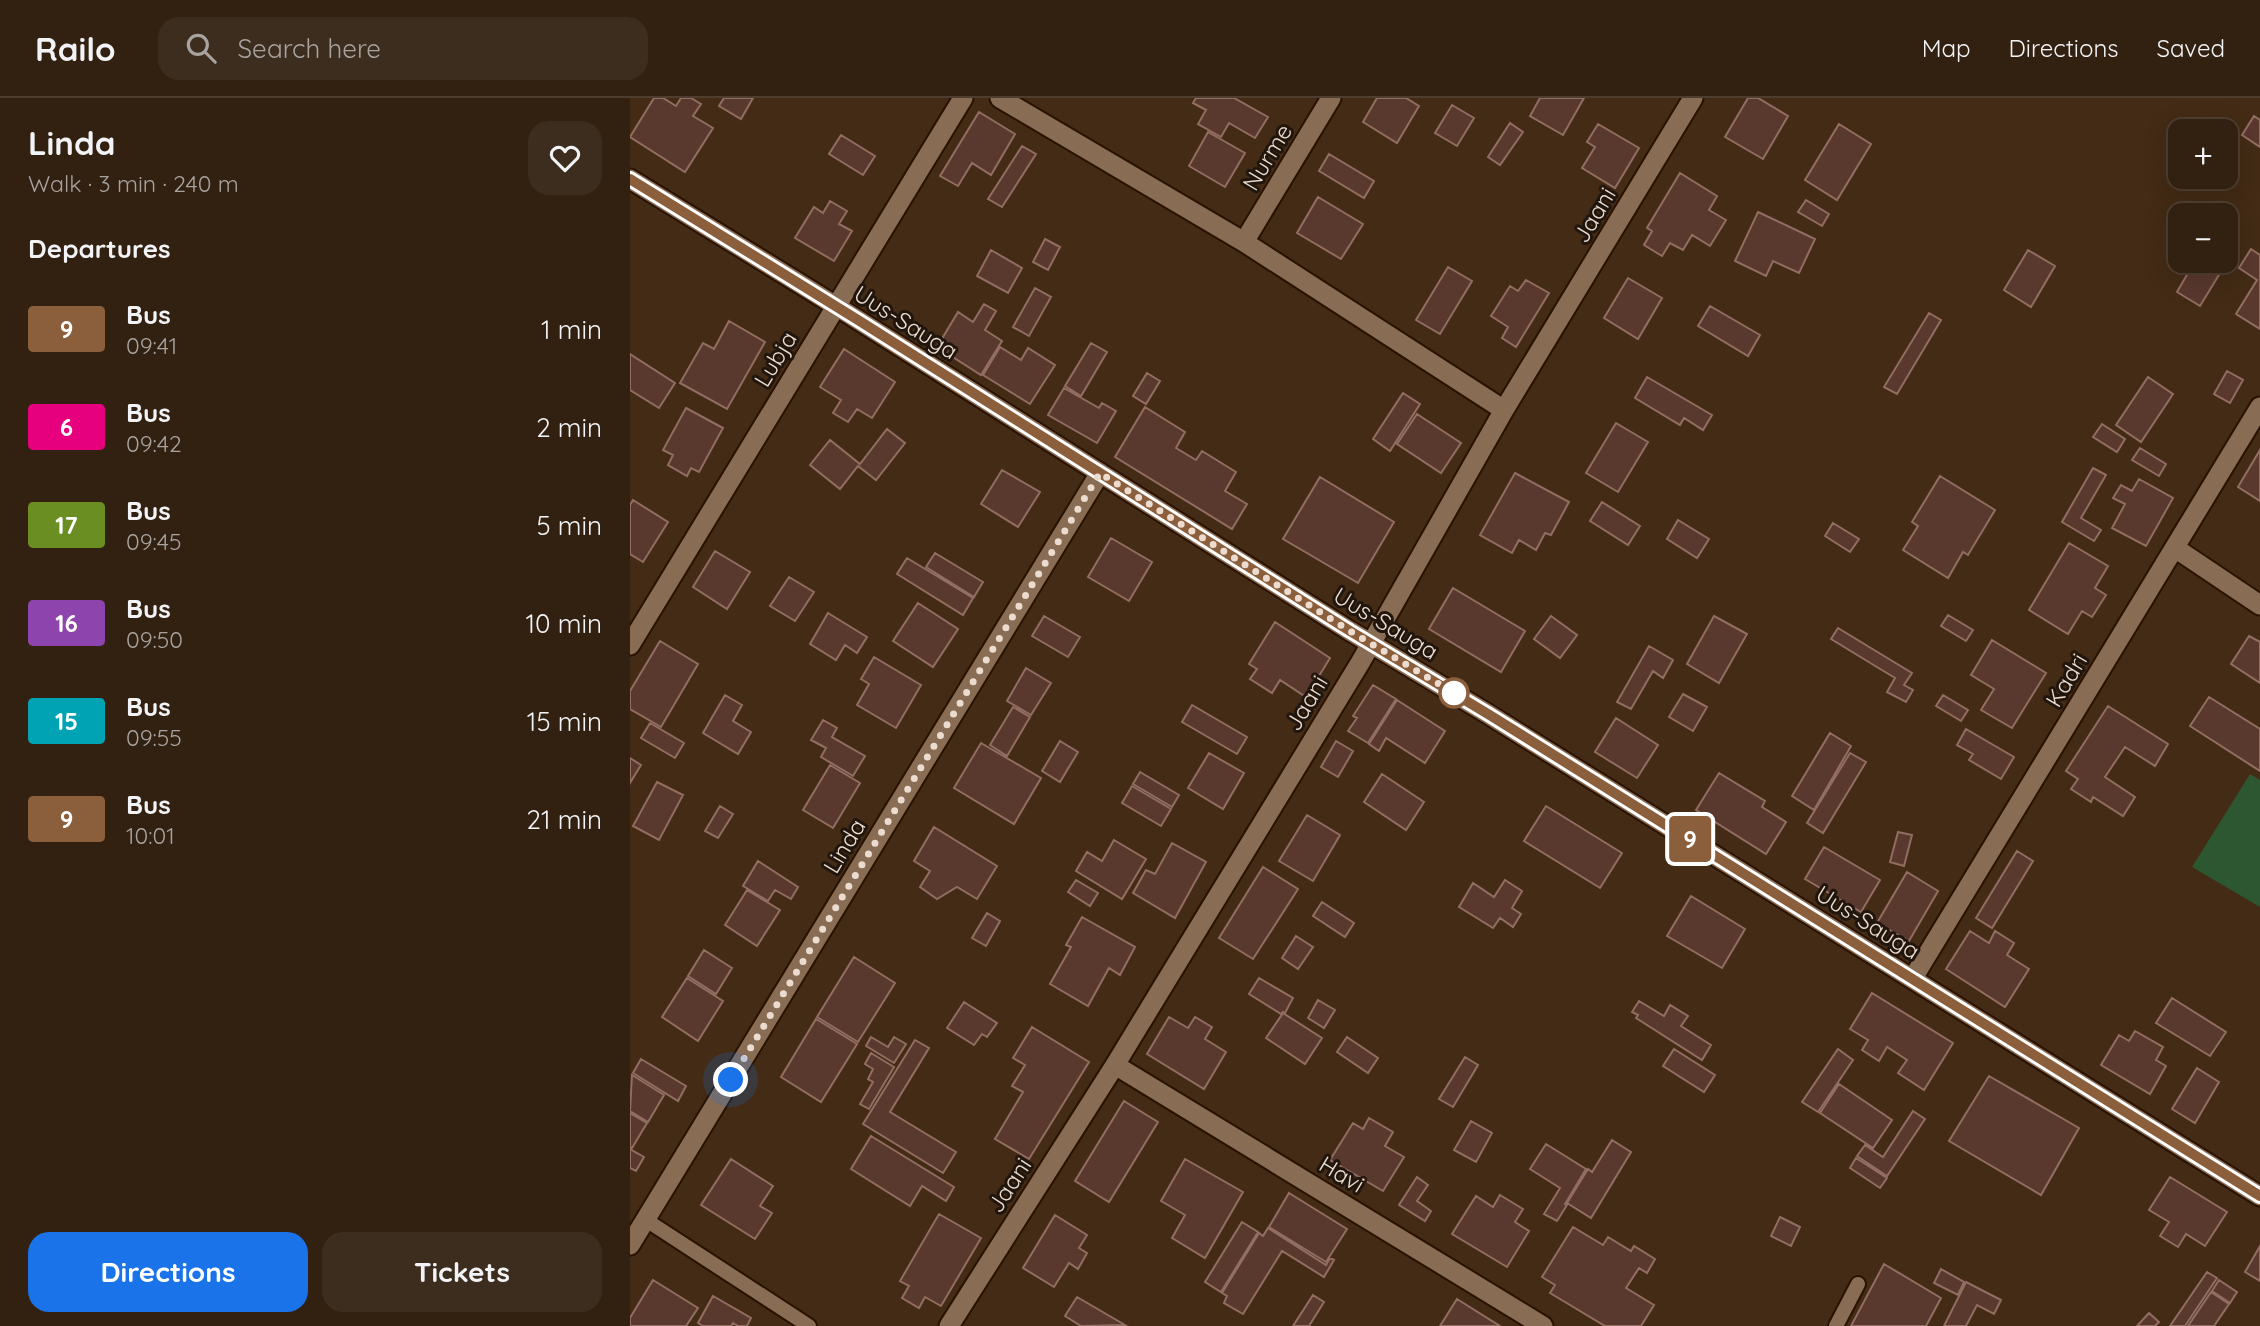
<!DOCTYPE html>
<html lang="en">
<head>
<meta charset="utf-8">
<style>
	:root { --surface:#322010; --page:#3d2d1e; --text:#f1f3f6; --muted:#a8a39f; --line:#4d3e30; --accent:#1a73e8 }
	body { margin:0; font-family:Quicksand,sans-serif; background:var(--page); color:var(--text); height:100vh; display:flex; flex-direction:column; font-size:26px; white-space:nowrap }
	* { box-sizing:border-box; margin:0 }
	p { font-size:23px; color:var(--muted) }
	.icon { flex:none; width:38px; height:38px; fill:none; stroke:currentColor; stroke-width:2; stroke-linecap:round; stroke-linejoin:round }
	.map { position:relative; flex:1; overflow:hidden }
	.panel { display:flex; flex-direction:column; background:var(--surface); width:630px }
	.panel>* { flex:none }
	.badge { padding:0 14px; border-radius:5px; font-size:24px; line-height:46px }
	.tools { position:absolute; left:1538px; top:21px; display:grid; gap:14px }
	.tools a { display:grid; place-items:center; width:70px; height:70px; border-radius:14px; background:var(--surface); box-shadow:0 7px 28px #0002,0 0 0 2px var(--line); font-size:35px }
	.you { position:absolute; width:35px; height:35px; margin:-18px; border:5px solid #fff; border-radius:50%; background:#1a73e8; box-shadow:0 0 0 10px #1a73e833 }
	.map>.badge { position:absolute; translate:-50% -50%; box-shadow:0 0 0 4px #fff }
	h2 { padding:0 28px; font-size:26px; line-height:63px }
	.round { display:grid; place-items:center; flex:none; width:74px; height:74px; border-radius:21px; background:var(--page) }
	.summary { display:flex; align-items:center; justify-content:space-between; height:119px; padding:0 28px }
	h1 { font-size:33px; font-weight:700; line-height:52px }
	.primary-button { display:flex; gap:14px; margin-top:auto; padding:14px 28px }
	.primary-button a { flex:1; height:80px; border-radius:21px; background:var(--accent); color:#fff; font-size:28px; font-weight:700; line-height:80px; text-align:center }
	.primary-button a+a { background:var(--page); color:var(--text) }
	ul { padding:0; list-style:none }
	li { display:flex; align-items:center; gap:21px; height:98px; padding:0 28px }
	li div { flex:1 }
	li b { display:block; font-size:26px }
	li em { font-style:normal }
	li .badge { min-width:77px; font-weight:700; text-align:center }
	header { display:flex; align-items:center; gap:42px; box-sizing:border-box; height:98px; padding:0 35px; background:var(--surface); border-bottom:2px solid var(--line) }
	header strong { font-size:33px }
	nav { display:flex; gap:38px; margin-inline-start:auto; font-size:24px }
	.search { width:490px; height:63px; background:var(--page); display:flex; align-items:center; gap:18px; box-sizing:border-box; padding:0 24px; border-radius:21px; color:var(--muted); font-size:26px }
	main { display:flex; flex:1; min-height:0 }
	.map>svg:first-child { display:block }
	.green { fill:#2c5731 }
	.building { fill:#59382e; stroke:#926d62; stroke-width:2 }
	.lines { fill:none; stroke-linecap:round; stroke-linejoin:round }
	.service-casing { stroke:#291200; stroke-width:18 }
	.minor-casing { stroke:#291200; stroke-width:23 }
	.tertiary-casing { stroke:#291200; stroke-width:23 }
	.service { stroke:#886c54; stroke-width:14 }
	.minor { stroke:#886c54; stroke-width:19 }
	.tertiary { stroke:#886c54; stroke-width:19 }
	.line-casing { stroke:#fff; stroke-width:16 }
	.line { stroke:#8b5e3c; stroke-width:10 }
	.walk { stroke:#ecdccf; stroke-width:7; stroke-dasharray:0 12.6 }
	.stop-dot { fill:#fff; stroke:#8b5e3c; stroke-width:3.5 }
	.labels { text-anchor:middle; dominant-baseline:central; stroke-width:6; stroke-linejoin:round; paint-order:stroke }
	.street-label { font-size:23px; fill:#ecdccf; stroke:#21160d }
</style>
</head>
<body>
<header>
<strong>Railo</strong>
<div class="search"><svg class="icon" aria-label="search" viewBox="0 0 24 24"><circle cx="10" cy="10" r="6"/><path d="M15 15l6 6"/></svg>Search here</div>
<nav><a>Map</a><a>Directions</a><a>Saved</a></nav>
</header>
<main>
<section class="panel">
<div class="summary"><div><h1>Linda</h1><p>Walk · 3 min · 240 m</p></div><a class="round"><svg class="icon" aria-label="heart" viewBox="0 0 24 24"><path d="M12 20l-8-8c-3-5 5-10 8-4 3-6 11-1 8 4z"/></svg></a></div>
<h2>Departures</h2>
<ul>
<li><span class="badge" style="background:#8b5e3c;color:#fff">9</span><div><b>Bus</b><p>09:41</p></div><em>1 min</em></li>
<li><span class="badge" style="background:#e6007e;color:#fff">6</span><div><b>Bus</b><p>09:42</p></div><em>2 min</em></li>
<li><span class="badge" style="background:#6b8e23;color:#fff">17</span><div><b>Bus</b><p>09:45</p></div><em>5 min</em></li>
<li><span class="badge" style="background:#8e44ad;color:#fff">16</span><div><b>Bus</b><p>09:50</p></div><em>10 min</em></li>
<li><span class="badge" style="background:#00a3b4;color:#fff">15</span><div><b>Bus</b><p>09:55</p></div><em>15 min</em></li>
<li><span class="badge" style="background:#8b5e3c;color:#fff">9</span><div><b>Bus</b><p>10:01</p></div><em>21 min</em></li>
</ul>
<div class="primary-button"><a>Directions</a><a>Tickets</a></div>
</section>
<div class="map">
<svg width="1630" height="1228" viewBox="0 0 1630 1228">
	<rect width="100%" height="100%" fill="#432b15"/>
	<!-- green -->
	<path class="green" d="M1620,676L1630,682V809L1562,769Z"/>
	<!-- building -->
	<path class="building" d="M24,0H33L46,8L51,0H61L71,6L63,18L83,30L55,74L0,39Z
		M94,0H123L111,21L89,8Z
		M566,0H604L638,19L625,40L599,25L591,39L568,26L576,12L563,5Z
		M747,0H776L789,8L767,45L733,24Z
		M910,0H954L933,37L900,18Z
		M1118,0H1128L1158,18L1133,61L1095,39Z
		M822,7L844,20L827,48L805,35Z
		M349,14L385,36L361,77L342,65L328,88L310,78Z
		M1624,18L1630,22V49L1612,37Z
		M880,25L893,34L870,67L858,59Z
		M968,26L1009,50L985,90L952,70L965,49L957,44Z
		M1209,26L1241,46L1207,102L1175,82Z
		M578,34L615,55L595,89L559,68Z
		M211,37L245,58L233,77L199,56Z
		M392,48L406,56L372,109L358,101Z
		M699,56L744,83L734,100L689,73Z
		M1050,75L1087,98L1079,112L1096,122L1080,148L1062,137L1053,152L1040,145L1032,158L1014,147L1022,133L1017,130Z
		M688,99L733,126L711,161L667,135Z
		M1176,102L1199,116L1192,128L1168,114Z
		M200,103L217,113L209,126L222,133L204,163L165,140L184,109L193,115Z
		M1128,114L1185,141L1169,175L1143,163L1136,178L1105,163Z
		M415,141L430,149L418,172L403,164Z
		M1596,149L1603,154L1570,208L1547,194L1565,163H1596Z
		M1621,151L1630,157V231L1606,216L1627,182L1609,170Z
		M361,152L392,170L378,195L347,178Z
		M1398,152L1425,168L1401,209L1374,192Z
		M818,169L842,183L810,236L786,222Z
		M998,180L1032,200L1008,241L974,220Z
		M896,182L919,195L886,249L872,240L878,229L861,218L880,188L888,193Z
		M405,190L421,199L399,238L383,229Z
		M354,206L366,213L355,232L372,243L351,277L307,249L328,214L343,224Z
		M1080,208L1130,237L1118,258L1068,228Z
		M1299,215L1311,222L1267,296L1254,289Z
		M99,223L135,244L97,311L50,285L73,245L84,251Z
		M461,245L477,254L451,298L435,288Z
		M370,249L391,262L398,250L425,267L400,306L353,277Z
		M214,251L265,284L242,320L227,311L218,324L203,315L211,302L190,289Z
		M0,256L45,285L29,310L0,292Z
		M1597,273L1613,282L1600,305L1584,296Z
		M517,275L530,283L516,306L503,298Z
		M1017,279L1082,317L1073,332L1054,320L1050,327L1005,300Z
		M1518,279L1543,296L1511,344L1486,327Z
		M434,290L469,310L472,305L486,313L467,345L418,317Z
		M773,295L790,306L760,353L743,341Z
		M515,309L555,334L546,350L566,362L572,353L606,374L595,393L617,406L602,431L485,359Z
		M56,310L93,330L69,374L61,370L57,378L38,367L43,357L33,352Z
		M787,316L831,345L811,375L767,346Z
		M986,325L1018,344L988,394L956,375Z
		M1472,326L1495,341L1487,354L1463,339Z
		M257,331L275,345L246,382L228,368L210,391L180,367L200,342L230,366Z
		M1510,350L1536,366L1529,378L1502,362Z
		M1630,352V403L1608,389Z
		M1463,370L1476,377L1451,420L1471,432L1464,443L1432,424Z
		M372,372L410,394L388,429L351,406Z
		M885,375L939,404L921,437L915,435L906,452L889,442L882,455L850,437Z
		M1310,378L1365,412L1338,457L1333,454L1318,480L1273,452L1288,428L1282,424Z
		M690,379L764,424L728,485L653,441Z
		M1509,381L1543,400L1516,448L1482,430L1495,406L1483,400L1491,387L1502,393Z
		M3,402L38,424L13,464L0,456V407Z
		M972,404L1010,428L998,447L960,423Z
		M1048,422L1079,441L1067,460L1037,441Z
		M1203,425L1229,441L1220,454L1195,438Z
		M481,440L522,464L499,503L458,479Z
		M1439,445L1478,468L1465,490L1476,497L1462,519L1452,513L1438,536L1399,512Z
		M85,453L120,474L97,511L63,489Z
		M305,455L353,484L344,499L296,469Z
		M277,460L343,500L333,517L267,476Z
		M159,479L184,494L165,523L140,508Z
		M823,490L895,533L871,574L799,531Z
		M288,505L328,531L303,569L263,543Z
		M198,515L237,539L227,555L215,547L206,562L180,546Z
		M1318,517L1343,532L1336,543L1311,528Z
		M414,518L450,539L438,559L402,538Z
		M921,518L947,537L930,560L904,541Z
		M1084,518L1117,536L1089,585L1057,566Z
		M645,524L700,560L676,599L650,582L642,595L620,581L627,571L619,566Z
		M1208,530L1282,575L1274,587L1283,592L1276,604L1257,594L1265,580L1201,541Z
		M1619,538L1630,544V585L1601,566Z
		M1362,542L1416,575L1382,630L1351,612L1364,591L1341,577Z
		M30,543L68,566L31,629L0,611V593Z
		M1019,548L1043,562L1033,580L1023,573L1001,611L987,604Z
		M244,559L291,587L266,630L227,607L239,586L231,581Z
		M396,570L421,585L401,617L377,603Z
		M743,587L766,601L738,645L718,633L727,620L723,618Z
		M1053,596L1077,609L1063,633L1039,619Z
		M95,597L112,607L103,623L121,634L108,656L73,635Z
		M1313,597L1338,612L1331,623L1306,608Z
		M1579,599L1630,631V673L1560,628Z
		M767,602L815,633L795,665L756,640L749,653L739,646Z
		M562,607L617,639L607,656L552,624Z
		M1478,608L1538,646L1525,668L1495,649L1475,679L1505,699L1493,718L1463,699L1461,704L1441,691L1448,681L1436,673Z
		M383,609L400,619L377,658L360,647Z
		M986,620L1028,647L1007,680L965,654Z
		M193,622L207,630L202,639L235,658L223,678L191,659L196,650L181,642Z
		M20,625L54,645L45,660L11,640Z
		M1336,631L1384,659L1371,681L1339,662L1343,656L1327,647Z
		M1200,635L1221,648L1184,712L1162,698Z
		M430,643L448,654L430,684L412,673Z
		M706,643L723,653L708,679L691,669Z
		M351,645L411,680L384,726L324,690Z
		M579,655L614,675L593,711L558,690Z
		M1220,655L1236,664L1193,735L1177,725Z
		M0,660L11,667L0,685Z
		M200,667L230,685L203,730L173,712Z
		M510,674L549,697L542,709L503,686Z
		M1089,675L1135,703L1132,709L1156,724L1136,756L1066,712Z
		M752,676L794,704L776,732L734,704Z
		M27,684L53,697L29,742L3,728Z
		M502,688L541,711L531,728L492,705Z
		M90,708L103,716L88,740L75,733Z
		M916,708L992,755L970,790L894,743Z
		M677,717L710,737L683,783L649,763Z
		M304,729L367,768L347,801L327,789L307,801L290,789L300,773L284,763Z
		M1268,734L1282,737L1274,768L1260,764Z
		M484,742L516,761L492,801L446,773L457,754L472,763Z
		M542,745L576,764L545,820L503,795L516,772L525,776Z
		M1194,749L1250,782L1231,814L1175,781Z
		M1387,753L1403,763L1362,830L1346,820Z
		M128,763L168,789L161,801L145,792L138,803L113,788Z
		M633,769L668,791L623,861L589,840Z
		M1277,774L1308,793L1279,843L1247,825Z
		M446,782L468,795L460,808L438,794Z
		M875,782L892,793L882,810L891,816L883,829L870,820L863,830L829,809L843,785L864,799Z
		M117,792L150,812L127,848L95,827Z
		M1061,798L1115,831L1092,870L1037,838Z
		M692,804L724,825L715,839L683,818Z
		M357,815L370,823L356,848L342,840Z
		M452,819L505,849L490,877L479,870L458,908L420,886L441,849L436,847Z
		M1340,833L1359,845L1365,833L1384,845L1377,857L1399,871L1375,909L1316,871Z
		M666,838L683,849L668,871L652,860Z
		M74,852L102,870L86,896L58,878Z
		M224,859L265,885L228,944L187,919Z
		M57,880L93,903L68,943L32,919Z
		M629,880L663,900L655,915L653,914L651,916L619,896Z
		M1242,895L1323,945L1294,992L1268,975L1277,962L1257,949L1249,963L1232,952L1238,942L1220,931Z
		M1542,900L1596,934L1580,958L1526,925Z
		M688,902L705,912L694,930L678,920Z
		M1009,903L1034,918L1040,907L1058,918L1051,928L1081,947L1072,962L1006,920L1008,917L1002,914Z
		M334,904L367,925L357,939L352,936L344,947L317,930Z
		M653,915L692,940L675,966L636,940Z
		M539,919L558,930L565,919L582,929L575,941L596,954L574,991L517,956Z
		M186,921L227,946L191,1004L151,979Z
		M402,929L459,964L399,1061L365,1041L393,994L382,988L395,967L383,960Z
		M1505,933L1533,949L1526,962L1536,968L1520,996L1471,967L1489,937L1499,943Z
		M241,939L258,949L264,939L276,946L264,965L236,948Z
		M717,939L748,960L738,975L707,954Z
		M285,942L299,950L260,1014L326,1054L313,1075L233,1026Z
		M1044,951L1085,977L1074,994L1033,968Z
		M1208,951L1223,962L1188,1014L1172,1004Z
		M241,955L264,969L239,1011L230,1006L243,984L238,981L243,971L235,966Z
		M835,959L848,967L823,1009L809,1001Z
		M11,961L56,988L48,1003L3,975Z
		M1567,970L1589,984L1565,1025L1542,1011Z
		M2,977L34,997L18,1024L0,1013Z
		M1359,978L1449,1030L1411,1097L1319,1043Z
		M1209,986L1262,1022L1243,1050L1190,1015Z
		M494,1003L528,1024L479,1104L445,1083Z
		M1283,1013L1295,1021L1257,1078L1227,1058L1235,1047L1253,1059Z
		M0,1015L17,1025L2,1050L0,1049Z
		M739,1020L763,1034L755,1048L774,1059L753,1093L700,1062L723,1025L733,1031Z
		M841,1023L862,1035L846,1064L824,1052Z
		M241,1038L324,1089L316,1103L292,1088L280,1108L221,1071Z
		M982,1042L1001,1054L961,1120L937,1105L958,1071L962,1074Z
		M916,1046L956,1071L935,1106L937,1107L927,1123L914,1116L930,1090L900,1071Z
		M0,1051L14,1059L6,1073L0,1070Z
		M1226,1060L1257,1080L1250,1090L1220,1070Z
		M101,1061L143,1088L130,1108L142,1115L125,1141L71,1107Z
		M555,1061L613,1094L575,1160L542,1140L555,1117L531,1103Z
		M787,1079L798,1087L787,1103L801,1113L795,1123L769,1107Z
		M1540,1079L1597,1114L1575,1148L1556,1136L1548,1149L1530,1138L1539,1124L1519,1112Z
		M659,1095L717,1131L696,1164L639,1129Z
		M870,1097L893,1111L885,1124L899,1133L877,1169L822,1136L846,1098L863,1109Z
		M309,1116L351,1140L311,1208L295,1199L289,1210L272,1200L279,1188L270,1183Z
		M425,1117L457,1137L449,1150L457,1155L448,1171L439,1165L424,1189L393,1170Z
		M1150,1119L1170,1129L1161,1148L1141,1138Z
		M612,1124L628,1134L591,1194L575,1184Z
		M943,1129L973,1147L978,1139L1001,1153L1004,1148L1025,1161L1017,1175L1009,1170L996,1190L1024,1207L1011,1228H975L920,1195L925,1187L912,1179Z
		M638,1130L696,1167L700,1160L704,1162L694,1179L652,1153L613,1216L594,1205L597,1198L592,1195L629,1135L633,1138Z
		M1630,1148V1183L1615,1174Z
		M1254,1166L1311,1200L1296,1228H1221Z
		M1311,1171L1334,1184L1328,1197L1304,1185Z
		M1577,1174L1587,1180L1555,1228H1540Z
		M23,1182L68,1210L56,1228H0V1220Z
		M1589,1182L1607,1194L1600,1205L1582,1193Z
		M1336,1184L1371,1202L1364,1216L1347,1207L1336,1228H1314Z
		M1581,1194L1599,1206L1584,1228H1558Z
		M683,1197L694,1204L679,1228H663Z
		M83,1198L121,1220L117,1228H108L103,1225L101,1228H73L68,1225Z
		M447,1199L495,1227L451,1228L435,1218Z
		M827,1201L870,1228H810Z
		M1519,1215L1529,1224L1525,1228H1507Z"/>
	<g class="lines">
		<!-- service casing -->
		<g class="service-casing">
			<path id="service" d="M16,1122L179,1228
				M1206,1228L1228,1186"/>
		</g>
		<!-- minor casing -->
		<g class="minor-casing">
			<path id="minor" d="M370,0L614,144L874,312
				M614,144L701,0
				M1545,450L1630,507
				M0,547L333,0
				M1283,880L1630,309
				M485,967L913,1228
				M0,1147L470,375
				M319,1228L485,967L730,565L874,312L1063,0"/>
		</g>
		<!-- tertiary casing -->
		<g class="tertiary-casing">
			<path id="tertiary" d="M0,81L206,208L720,533L858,616L1630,1098"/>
		</g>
		<!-- service -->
		<use href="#service" class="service"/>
		<!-- minor -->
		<use href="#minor" class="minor"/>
		<!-- tertiary -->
		<use href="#tertiary" class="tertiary"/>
	</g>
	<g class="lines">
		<!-- line casing -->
		<g class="line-casing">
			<path id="line" d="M0,81L228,222L720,533L858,616L1630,1098"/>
		</g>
		<!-- line -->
		<use href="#line" class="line"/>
		<!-- walk -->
		<path class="walk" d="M101,982L470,375L720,533L824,595"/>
	</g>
	<!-- markers -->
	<circle class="stop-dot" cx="824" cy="595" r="14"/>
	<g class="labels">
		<!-- street labels -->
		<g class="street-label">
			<text transform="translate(637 59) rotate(-59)">Nurme</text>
			<text transform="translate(964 117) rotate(-59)">Jaani</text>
			<text transform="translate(276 224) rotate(32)">Uus-Sauga</text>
			<text transform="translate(145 261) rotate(-59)">Lubja</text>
			<text transform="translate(756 525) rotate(31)">Uus-Sauga</text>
			<text transform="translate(1436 582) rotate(-59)">Kadri</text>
			<text transform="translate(676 605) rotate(-59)">Jaani</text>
			<text transform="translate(214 748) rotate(-59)">Linda</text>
			<text transform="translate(1238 824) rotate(32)">Uus-Sauga</text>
			<text transform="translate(712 1076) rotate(31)">Havi</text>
			<text transform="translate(379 1087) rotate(-57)">Jaani</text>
		</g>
	</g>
</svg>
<div class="tools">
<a>+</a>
<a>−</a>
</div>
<div class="you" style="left:101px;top:982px"></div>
<b class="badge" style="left:1060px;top:741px;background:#8b5e3c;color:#fff">9</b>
</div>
</main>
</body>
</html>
